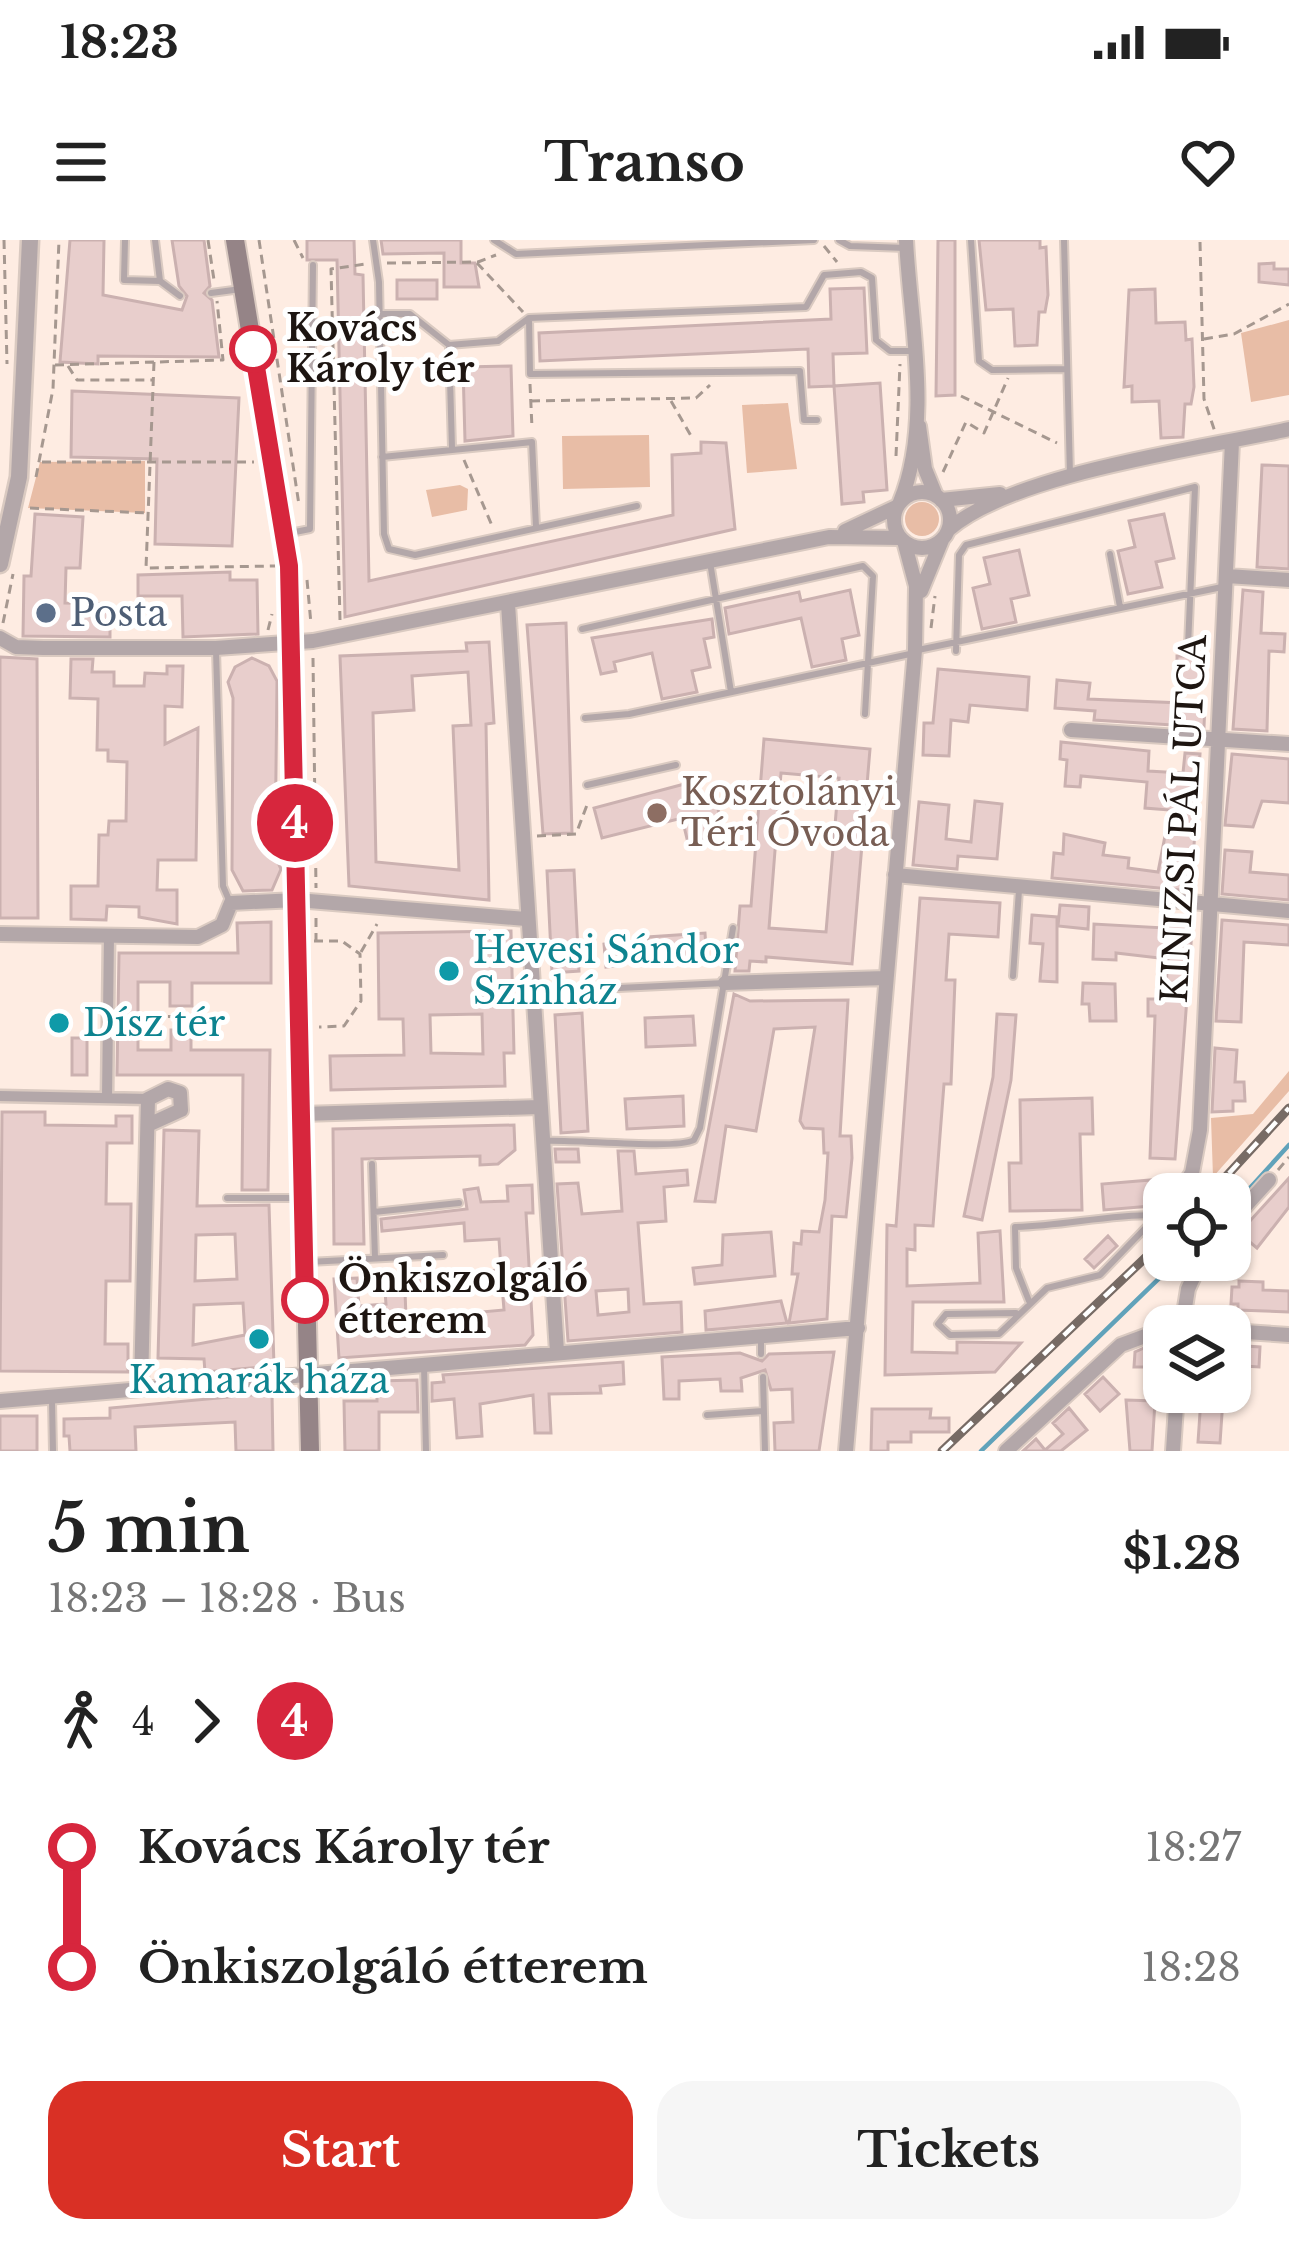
<!DOCTYPE html>
<html lang="en">
<head>
<meta charset="utf-8">
<style>
	:root { --surface:#fff; --page:#f6f6f6; --text:#222; --muted:#767676; --accent:#d93025 }
	body { margin:0; font-family:"Libre Baskerville",serif; background:var(--page); color:var(--text); height:100vh; display:flex; flex-direction:column; font-size:45px; white-space:nowrap }
	* { box-sizing:border-box; margin:0 }
	p { font-size:39px; color:var(--muted) }
	.icon { flex:none; width:66px; height:66px; fill:none; stroke:currentColor; stroke-width:2; stroke-linecap:round; stroke-linejoin:round }
	.map { position:relative; height:1211px; overflow:hidden }
	.panel { display:flex; flex-direction:column; background:var(--surface); flex:1 }
	.panel>* { flex:none }
	.badge { padding:0 24px; border-radius:39px; font-size:42px; line-height:78px }
	.tools { position:absolute; left:1143px; top:933px; display:grid; gap:24px }
	.tools a { display:grid; place-items:center; width:108px; height:108px; border-radius:24px; background:var(--surface); box-shadow:0 3px 9px #0004; font-size:60px }
	.map>.badge { position:absolute; translate:-50% -50%; box-shadow:0 0 0 6px #fff }
	.legs { display:flex; align-items:center; gap:18px; height:132px; padding:0 48px; font-size:39px }
	.legs p { margin-inline-start:auto }
	.head { display:flex; align-items:center; justify-content:space-between; height:204px; padding:0 48px }
	h1 { font-size:66px; font-weight:700; line-height:90px }
	.action { display:flex; gap:24px; margin-top:auto; padding:24px 48px }
	.action a { flex:1; height:138px; border-radius:36px; background:var(--accent); color:#fff; font-size:48px; font-weight:700; line-height:138px; text-align:center }
	.action a+a { background:var(--page); color:var(--text) }
	ul { padding:0 48px; list-style:none }
	li { display:flex; align-items:center; gap:42px; height:120px; font-size:45px }
	li i { display:grid; place-items:center; width:18px; height:100%; margin:0 15px; background:currentColor }
	li i::after { content:''; width:30px; height:30px; margin:-15px; border:9px solid; border-radius:50%; background:var(--surface) }
	li p { margin-inline-start:auto }
	li:first-child i { background:linear-gradient(#0000 50%,currentColor 0) }
	li:last-child i { background:linear-gradient(currentColor 50%,#0000 0) }
	.status { display:flex; justify-content:space-between; align-items:center; height:84px; padding:0 60px; background:var(--surface); direction:ltr }
	.status svg { height:33px; fill:currentColor }
	header { display:flex; justify-content:space-between; align-items:center; height:156px; padding:0 48px; background:var(--surface); font-size:54px; font-weight:700 }
	.map>svg:first-child { display:block }
	.green { fill:#e8bda6 }
	.lines { fill:none; stroke-linecap:round; stroke-linejoin:round }
	.stream { stroke:#60a2ba; stroke-width:4.5 }
	.building { fill:#e8cecc; stroke:#cbb1b0; stroke-width:3; fill-rule:evenodd }
	.service-casing { stroke:#dacac1; stroke-width:10 }
	.pedestrian-casing { stroke:#dacac1; stroke-width:15 }
	.minor-casing { stroke:#dacac1; stroke-width:18 }
	.tertiary-casing { stroke:#dacac1; stroke-width:21 }
	.secondary-casing { stroke:#dacac1; stroke-width:22 }
	.path { stroke:#a69890; stroke-width:3; stroke-dasharray:9 6; stroke-linecap:butt }
	.service { stroke:#b3a7a9; stroke-width:6 }
	.pedestrian { stroke:#b3a7a9; stroke-width:10 }
	.minor { stroke:#b3a7a9; stroke-width:14 }
	.tertiary { stroke:#b3a7a9; stroke-width:16 }
	.secondary { stroke:#958487; stroke-width:18 }
	.rail-casing { stroke:#776b65; stroke-width:9 }
	.rail { stroke:#fff; stroke-width:4.5; stroke-dasharray:14; stroke-linecap:butt }
	.line-1-casing { stroke:#fff; stroke-width:27 }
	.line-1 { stroke:#d7263d; stroke-width:18 }
	.stop-1-dot { fill:#fff; stroke:#d7263d; stroke-width:6 }
	.service-dot { fill:#5c6f8a; stroke:#fff; stroke-width:4.5 }
	.education-dot { fill:#8d6e63; stroke:#fff; stroke-width:4.5 }
	.culture-dot { fill:#0f9aa8; stroke:#fff; stroke-width:4.5 }
	.labels { text-anchor:middle; dominant-baseline:central; stroke-width:10; stroke-linejoin:round; paint-order:stroke }
	.stop-label { font-size:36px; font-weight:bold; fill:#1d1511; stroke:#fff; text-anchor:start }
	.service-label { font-size:36px; fill:#4e5e75; stroke:#fff; text-anchor:start }
	.education-label { font-size:36px; fill:#785e54; stroke:#fff; text-anchor:start }
	.street-label { font-size:36px; fill:#1d1511; stroke:#fff }
	.culture-label { font-size:36px; fill:#0d838f; stroke:#fff; text-anchor:start }
</style>
</head>
<body>
<div class="status"><b>18:23</b><svg viewBox="0 0 49 12"><path d="M0 12V9h3v3zM5 12V6h3v6zM10 12V3h3v9zM15 12V0h3v12zM26 1h20v11H26zM47 4h2v5h-2z"/></svg></div>
<header><svg class="icon" aria-label="menu" viewBox="0 0 24 24"><path d="M4 6h16M4 12h16M4 18h16"/></svg>Transo<svg class="icon" aria-label="heart" viewBox="0 0 24 24"><path d="M12 20l-8-8c-3-5 5-10 8-4 3-6 11-1 8 4z"/></svg></header>
<div class="map">
<svg width="1289" height="1211" viewBox="0 0 1289 1211">
	<rect width="100%" height="100%" fill="#feece2"/>
	<!-- green -->
	<path class="green" d="M1289,80V155L1251,162L1241,93Z
		M788,163L797,229L747,233L742,165Z
		M649,195L650,247L563,249L562,196Z
		M145,221V273L28,268L40,222Z
		M460,245L468,249L467,270L432,277L426,250Z
		M905 279a17 17 0 1 1 34 0a17 17 0 1 1-34 0Z
		M1289,831V851L1213,937L1211,878L1253,874Z"/>
	<g class="lines">
		<!-- stream -->
		<path class="stream" d="M1230,970L1289,905
			M981,1211L1178,1020"/>
	</g>
	<!-- building -->
	<path class="building" d="M70,0H104L103,55L182,70L187,56L179,46L172,0H204L210,46L204,53L212,60L219,117L98,116V124L60,122Z
		M307,0H354L355,34L363,35L369,341L673,275L672,215L701,213V202L726,203L735,289L345,377L337,20H307Z
		M381,0H461V23H475L479,47H444V13L383,14Z
		M938,0H955V155L936,156Z
		M979,0H1040V8L1046,7L1048,55L1045,72H1039L1037,105L1015,106L1013,69L986,70Z
		M1274,23V29H1289V45L1259,42V24Z
		M397,40H437V59H397Z
		M864,48L867,113L833,114L834,146L809,147L808,109L540,121L539,93L831,79L830,49Z
		M1155,49L1156,83L1185,82L1186,100L1192,99L1194,147L1191,164H1185L1183,197L1161,198L1159,161L1132,162V146L1124,147L1129,50Z
		M511,126L513,196L465,201L463,127Z
		M880,143L887,250L863,252L864,262L842,264L834,146Z
		M72,151L239,158L232,306L155,304L157,219L71,217Z
		M1262,225L1289,226V329L1257,327Z
		M35,274L83,277L80,328H66L65,363L110,364V397L23,396L24,336H31Z
		M1164,274L1174,318L1156,322L1162,347L1128,354L1118,311L1135,307L1129,281Z
		M1019,310L1029,355L1011,359L1016,382L982,389L973,348L990,344L984,318Z
		M230,332V340H257L258,394L183,397L182,356H138V335Z
		M850,350L859,395L842,399L846,420L812,427L801,378L729,394L725,368L799,352L801,361Z
		M1243,350L1263,352L1261,393L1285,394L1284,412L1269,411L1267,491L1233,489Z
		M712,379L714,397L704,399L710,427L692,431L697,452L662,459L652,413L614,422L616,431L601,434L592,398Z
		M566,383L572,593L543,594L527,385Z
		M489,402L494,483L486,484L489,660L349,646L340,416L467,411L466,403ZM468,432L471,485L453,486L459,630L376,622L373,473L414,470L412,436Z
		M1177,416H1207L1206,441L1177,440Z
		M0,417L37,419L38,678H0Z
		M252,418L269,426L277,441L275,616L281,629L272,650L243,651L232,630L233,458L228,442L235,427Z
		M71,419H93L92,432H114V446H144L145,433L167,434V426H183L182,467L165,466V504L198,488L196,620H158L157,650H177V684L139,677V667L107,666L106,680L71,679V646H98L99,595H108L109,581H126L127,522L108,521V510H97L98,459L70,458Z
		M938,429L1029,437L1027,470L970,465L968,482L951,480L949,516L923,515L924,483H933Z
		M1057,440L1090,443L1088,459L1205,464L1204,487L1094,480L1095,471L1055,468Z
		M764,499L870,509L852,724L766,717V722L750,721L749,731H735L740,666H751ZM781,533L839,538L826,692L769,688Z
		M1061,502L1149,511L1148,531L1183,533L1185,513L1200,514L1191,651L1052,638L1054,613L1063,614L1064,594L1105,603L1103,615L1129,618L1128,628L1158,632L1170,570L1145,568L1147,542L1081,536L1080,547L1065,546L1067,520L1060,519Z
		M1232,514L1289,519V563L1262,561L1253,587L1225,585Z
		M692,542L709,559L715,557L724,594L688,603L682,578L602,598L594,568Z
		M975,561L1002,564L997,619L958,616L957,629L913,625L919,562L949,565L946,599L971,602Z
		M1225,610L1252,612L1250,632L1289,635V660L1222,654Z
		M574,630L579,731L552,733L547,631Z
		M920,658L1000,663L998,697L949,694L946,740H955L951,844H944L933,986L915,985V1010L907,1009V1046L980,1043L978,993L1000,991L1004,1062H913L912,1112L957,1113V1102L1021,1103L995,1132L885,1135L887,985L896,986Z
		M1060,665L1089,667L1088,689L1058,686Z
		M1165,674L1193,677L1175,919L1150,918L1155,776H1148V759H1165L1168,719L1116,713V720L1093,719L1094,684L1164,688Z
		M1032,675L1057,677V742L1040,741L1043,704L1030,703Z
		M1222,680L1289,685V705L1244,702L1241,782L1216,781Z
		M271,682V743H192V766H170V742H138V810H171V790H191V810H270L268,950H242L243,835H117L119,713H238L237,683Z
		M511,691L514,813H504L505,846L331,850L330,816L404,815L403,779H379L378,693ZM482,774L483,814L431,813L430,775Z
		M705,693L707,723L650,724L648,697Z
		M621,702L623,725L606,727L604,704Z
		M1083,743L1115,744L1116,781H1090L1089,764H1082Z
		M734,754L750,761L848,760L840,896H851L852,918L846,977L832,976L827,1079L789,1083L798,1034H792L794,1003L801,1004L802,991L819,992L825,960L828,913H824L823,889L804,888L800,881L815,787L774,789L756,891L726,886L715,962L695,961Z
		M582,773L588,891L561,893L555,775Z
		M997,774L1016,775L1011,840L982,980L964,976L993,837Z
		M693,776L695,805L646,807L645,778Z
		M72,798H87V835H72Z
		M1215,808L1237,810L1235,842H1244L1245,861H1233V871L1212,872Z
		M683,856L684,886L627,889L625,859Z
		M1092,858L1093,894H1080L1082,970L1010,971L1009,923H1021L1020,860Z
		M2,872H45V885L116,886V876H132V903H107L106,964H131L130,1041H106L105,1104H128V1132L0,1131Z
		M514,885L515,910L498,924L480,925V916L362,919L364,1004H334L333,889Z
		M164,890L199,891L197,966L269,965L274,1126L205,1132L204,1119L158,1118ZM235,994L237,1039L195,1041L196,995ZM243,1063L245,1095L193,1105L194,1065Z
		M555,909H578L579,922H556Z
		M618,911H634L636,934L687,930L688,945L664,947L666,981L638,983L644,1064L681,1062L682,1092L568,1101L557,944L578,943L582,974L622,971ZM628,1049L629,1072L598,1075L596,1051Z
		M1289,938V967L1257,1008L1239,993Z
		M1151,940V966L1104,970L1102,944Z
		M532,945L533,973H526L533,1095L525,1105L339,1118L334,1039L357,1038L359,1066L386,1064L384,1038L501,1030L499,999L465,1001L464,983L382,991L381,979L467,969L464,950L478,948L481,962L508,961L507,946ZM502,1046L504,1070L481,1072L482,1080L473,1085L440,1088L439,1075L406,1077L405,1051Z
		M771,992L775,1036L695,1044L693,1028L722,1025L723,995Z
		M1108,996L1117,1006L1094,1028L1085,1019Z
		M1239,1041L1263,1042V1050L1289,1051V1072L1238,1070V1064H1231L1232,1047H1239Z
		M781,1061L787,1083L706,1090L705,1071Z
		M1246,1106L1260,1107L1259,1127L1245,1126Z
		M1144,1108L1164,1109V1141L1147,1140V1127H1134L1135,1112Z
		M834,1112L819,1211H775L774,1183L793,1182L792,1149L771,1150L765,1130L741,1138L742,1151H721L720,1139L679,1141V1159H664L662,1117L740,1113L762,1121L769,1114Z
		M623,1122L624,1144L600,1146L601,1153L549,1154L551,1193H535L533,1155L480,1164L482,1196L457,1198L454,1159L432,1161V1143L444,1142L443,1135Z
		M1103,1137L1119,1154L1100,1171L1085,1154Z
		M417,1140L418,1172H379V1211H345L344,1161H377V1141Z
		M272,1153L273,1211H236L235,1182L135,1187L136,1211H70L69,1196H64V1179L110,1178V1168Z
		M1201,1158L1223,1159L1220,1203L1198,1202Z
		M1126,1160L1155,1161L1152,1211H1130Z
		M1069,1168L1087,1190L1061,1211H1023L1036,1199L1045,1210L1063,1194L1053,1183Z
		M872,1169H931L930,1178H949V1192H911V1202H888V1211H871Z
		M0,1176H37V1211H0Z"/>
	<g class="lines">
		<!-- service casing -->
		<g class="service-casing">
			<path id="service" d="M125,0L124,40L160,41
				M155,0L160,41L180,56
				M373,0L379,42L384,294L389,309L415,315L637,266
				M494,0L516,14L814,0
				M839,0L850,6L906,8
				M971,0L979,121L992,130L1067,129
				M1064,0L1070,235
				M211,53L241,49
				M380,74H410L449,105L498,101L529,78L806,67L824,35L861,32L872,38L876,100L890,111H914
				M529,78L530,134L800,131L804,180H817
				M449,105L452,208
				M382,217L532,202L536,287
				M290,293L310,289L313,25
				M1110,314L1120,367
				M710,322L731,452
				M582,389L863,326L873,336L865,474
				M216,410L223,646L229,660
				M918,410L1222,347
				M956,411L959,315L966,305L1195,247L1188,406
				M585,478L629,474L910,414
				M587,545L676,525
				M1013,736L1019,650
				M534,752L725,743
				M543,901C574,899 676,910 694,900L700,888L733,688
				M372,924L375,1018
				M227,958H302
				M374,972L459,963
				M308,1022L443,1015
				M1029,1061L1016,1028L1015,987C1063,986 1105,975 1154,975
				M1016,1073L946,1074L938,1084L950,1095L999,1094L1047,1048L1100,1035L1155,978
				M761,1099V1114
				M424,1125L426,1211
				M763,1137L765,1211
				M52,1161L53,1211
				M707,1175L763,1171"/>
		</g>
		<!-- pedestrian casing -->
		<g class="pedestrian-casing">
			<path id="pedestrian" d="M0,856L148,859
				M107,858L109,695"/>
		</g>
		<!-- minor casing -->
		<g class="minor-casing">
			<path id="minor" d="M919,186L925,229L936,256
				M894 280a28 28 0 1 1 56 0a28 28 0 1 1-56 0Z
				M941,260L1000,254
				M900,262C933,181 910,83 906,0
				M948,290C1013,233 1201,209 1289,189
				M845,291L896,267
				M1227,336L1289,340
				M921,351L942,300
				M508,364L557,1112
				M0,398L16,407L43,408H216L313,401L829,297L900,298
				M1071,490L1289,504
				M895,635L1289,671
				M0,694L198,697L222,685L231,663L297,660L526,679
				M725,743L886,738
				M302,874L539,867
				M1178,954L1192,933L1200,890L1232,202
				M1158,975L1164,969
				M1230,983L1269,940
				M1182,1086L1188,1049L1201,1020
				M1230,1091L1289,1095
				M141,1146L148,859L168,849L180,853L181,870L148,885
				M0,1161L858,1088
				M846,1211L915,410L916,346L904,301
				M1006,1211L1121,1105L1164,1089
				M1173,1211L1177,1152"/>
		</g>
		<!-- tertiary casing -->
		<g class="tertiary-casing">
			<path id="tertiary" d="M0,324L19,237L30,0"/>
		</g>
		<!-- secondary casing -->
		<g class="secondary-casing">
			<path id="secondary" d="M235,0L289,325L310,1211"/>
		</g>
		<!-- path -->
		<path class="path" d="M4,0L7,124
			M208,0L214,40
			M259,0L299,265
			M294,0L303,18
			M1200,2L1204,159L1215,192
			M824,6L837,22
			M387,23L478,22L496,15
			M477,23L523,72
			M1204,99L1234,94L1289,64
			M154,122L146,328L275,326
			M55,125L223,120L217,61
			M68,126L77,140H153
			M530,144L532,188
			M961,156L1057,203
			M531,161L696,158L710,145
			M671,161L691,196
			M896,216L900,124
			M464,220L493,288
			M42,222H254
			M943,232L966,182L984,193L1008,138
			M36,237L53,149L59,0
			M30,268L147,273
			M307,340L311,384
			M340,380L331,29L366,24
			M3,383L13,334
			M931,388L935,356
			M268,390L272,374
			M313,418L316,648
			M537,596L576,594L587,565
			M314,701H342L360,714L361,761L344,786L319,787
			M316,702V676
			M361,712L377,684
			M138,776L199,777
			M1278,930L1289,917"/>
		<!-- service -->
		<use href="#service" class="service"/>
		<!-- pedestrian -->
		<use href="#pedestrian" class="pedestrian"/>
		<!-- minor -->
		<use href="#minor" class="minor"/>
		<!-- tertiary -->
		<use href="#tertiary" class="tertiary"/>
		<!-- secondary -->
		<use href="#secondary" class="secondary"/>
		<!-- rail casing -->
		<g class="rail-casing">
			<path id="rail" d="M1210,954L1289,868
				M942,1211L1164,1000"/>
		</g>
		<!-- rail -->
		<use href="#rail" class="rail"/>
	</g>
	<g class="lines">
		<!-- line-1 casing -->
		<g class="line-1-casing">
			<path id="line-1" d="M253,109L289,326L305,1060"/>
		</g>
		<!-- line-1 -->
		<use href="#line-1" class="line-1"/>
	</g>
	<!-- markers -->
	<g class="stop-1-dot">
		<circle cx="253" cy="109" r="21"/>
		<circle cx="305" cy="1060" r="21"/>
	</g>
	<circle class="service-dot" cx="46" cy="373" r="12"/>
	<circle class="education-dot" cx="657" cy="573" r="12"/>
	<g class="culture-dot">
		<circle cx="449" cy="731" r="12"/>
		<circle cx="59" cy="783" r="12"/>
		<circle cx="259" cy="1099" r="12"/>
	</g>
	<g class="labels">
		<!-- stop labels -->
		<g class="stop-label">
			<text x="286" y="88">Kovács<tspan x="286" dy="41">Károly tér</tspan></text>
			<text x="338" y="1039">Önkiszolgáló<tspan x="338" dy="41">étterem</tspan></text>
		</g>
		<!-- service labels -->
		<g class="service-label">
			<text x="70" y="373">Posta</text>
		</g>
		<!-- education labels -->
		<g class="education-label">
			<text x="681" y="552">Kosztolányi<tspan x="681" dy="41">Téri Óvoda</tspan></text>
		</g>
		<!-- street labels -->
		<g class="street-label">
			<text transform="translate(1184 579) rotate(-87)">KINIZSI PÁL UTCA</text>
		</g>
		<!-- culture labels -->
		<g class="culture-label">
			<text x="473" y="710">Hevesi Sándor<tspan x="473" dy="41">Színház</tspan></text>
			<text x="83" y="783">Dísz tér</text>
			<text x="259" y="1140" text-anchor="middle">Kamarák háza</text>
		</g>
	</g>
</svg>
<div class="tools">
<a><svg class="icon" aria-label="locate" viewBox="0 0 24 24"><circle cx="12" cy="12" r="6"/><path d="M12 2v4M12 18v4M2 12h4M18 12h4"/></svg></a>
<a><svg class="icon" aria-label="layers" viewBox="0 0 24 24"><path d="M12 4l9 5-9 5-9-5zM3 14l9 5 9-5"/></svg></a>
</div>
<b class="badge" style="left:295px;top:583px;background:#d7263d;color:#fff">4</b>
</div>
<section class="panel">
<div class="head"><div><h1>5 min</h1><p>18:23 – 18:28 · Bus</p></div><b>$1.28</b></div>
<div class="legs"><svg class="icon" aria-label="walk" viewBox="0 0 24 24"><circle cx="13" cy="4" r="2"/><path d="M13 8l-2 6 4 7M11 14l-3 7M7 12l3-4h3l4 4"/></svg>4<svg class="icon" aria-label="forward" viewBox="0 0 24 24"><path d="M9 5l7 7-7 7"/></svg><b class="badge" style="background:#d7263d;color:#fff">4</b></div>
<ul>
<li><i style="color:#d7263d"></i><b>Kovács Károly tér</b><p>18:27</p></li>
<li><i style="color:#d7263d"></i><b>Önkiszolgáló étterem</b><p>18:28</p></li>
</ul>
<div class="action"><a>Start</a><a>Tickets</a></div>
</section>
</body>
</html>
